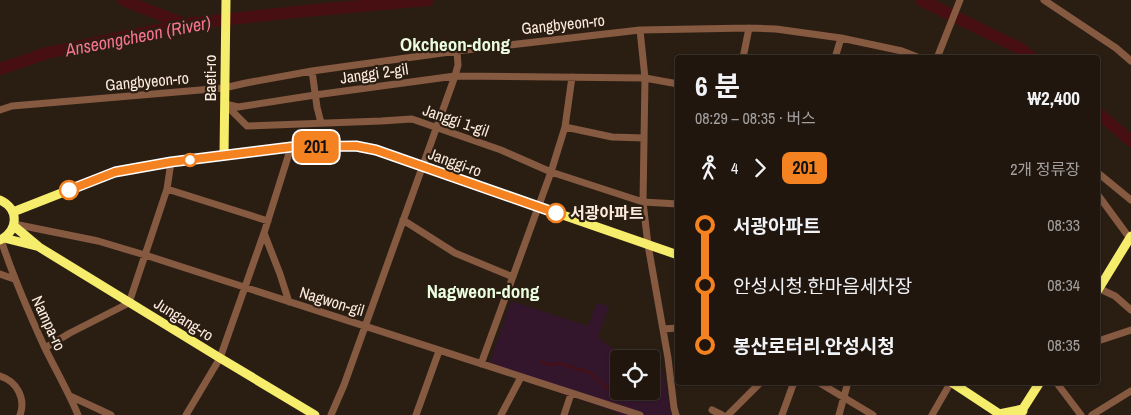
<!DOCTYPE html>
<html lang="ko">
<head>
<meta charset="utf-8">
<style>
	:root { --surface:#20160e; --page:#2d231c; --text:#f1f3f6; --muted:#a29f9e; --line:#3d352e }
	body { margin:0; font-family:"Archivo Narrow","Noto Sans KR",sans-serif; background:var(--page); color:var(--text); height:100vh; display:flex; flex-direction:column; font-size:19px; white-space:nowrap }
	* { box-sizing:border-box; margin:0 }
	p { font-size:16px; color:var(--muted) }
	.icon { flex:none; width:28px; height:28px; fill:none; stroke:currentColor; stroke-width:2; stroke-linecap:round; stroke-linejoin:round }
	.map { position:relative; flex:1; overflow:hidden }
	.drawer { position:absolute; left:675px; top:55px; width:425px; height:330px; display:flex; flex-direction:column; background:var(--surface); border-radius:5px; box-shadow:0 1px 4px #0004,0 0 0 1px var(--line) }
	.drawer>* { flex:none }
	.badge { padding:0 10px; border-radius:8px; font-size:18px; line-height:32px }
	.tools { position:absolute; left:610px; top:350px; display:grid; gap:10px }
	.tools a { display:grid; place-items:center; width:50px; height:50px; border-radius:5px; background:var(--surface); box-shadow:0 1px 4px #0004,0 0 0 1px var(--line); font-size:25px }
	.map>.badge { position:absolute; translate:-50% -50%; box-shadow:0 0 0 2px #fff }
	.legs { display:flex; align-items:center; gap:8px; height:55px; padding:0 20px; font-size:16px }
	.legs p { margin-inline-start:auto }
	.overview { display:flex; align-items:center; justify-content:space-between; height:85px; padding:0 20px }
	h1 { font-size:28px; font-weight:700; line-height:38px }
	ul { padding:0 20px; list-style:none }
	li { display:flex; align-items:center; gap:18px; height:60px; font-size:19px }
	li i { display:grid; place-items:center; width:8px; height:100%; margin:0 6px; background:currentColor }
	li i::after { content:''; width:12px; height:12px; margin:-6px; border:4px solid; border-radius:50%; background:var(--surface) }
	li p { margin-inline-start:auto }
	li:first-child i { background:linear-gradient(#0000 50%,currentColor 0) }
	li:last-child i { background:linear-gradient(currentColor 50%,#0000 0) }
	.map>svg:first-child { display:block }
	.green { fill:#34162c; fill-rule:evenodd }
	.lines { fill:none; stroke-linecap:round; stroke-linejoin:round }
	.stream { stroke:#480f12; stroke-width:2 }
	.river { stroke:#480f12; stroke-width:12 }
	.minor { stroke:#865941; stroke-width:7 }
	.major { stroke:#f6ed6c; stroke-width:9 }
	.line-1-casing { stroke:#fff; stroke-width:11 }
	.line-1 { stroke:#f58220; stroke-width:8 }
	.stop-1-dot { fill:#fff; stroke:#f58220; stroke-width:2.5 }
	.labels { text-anchor:middle; dominant-baseline:central; stroke-width:4.5; stroke-linejoin:round; paint-order:stroke }
	.street-label { font-size:16px; fill:#fdebde; stroke:#2a1e13 }
	.stop-label { font-size:16px; font-weight:bold; fill:#fdebde; stroke:#2a1e13; text-anchor:start }
	.water-label { font-size:18px; font-style:italic; fill:#f67391; stroke:#2a1e13 }
	.quarter-label { font-size:19px; font-weight:bold; fill:#eafde0; stroke:#2a1e13 }
</style>
</head>
<body>
<div class="map">
<svg width="1131" height="415" viewBox="0 0 1131 415">
	<rect width="100%" height="100%" fill="#2a1e13"/>
	<!-- green -->
	<path class="green" d="M511,301L581,324L588,326L597,303L609,306L598,337C604,341 611,348 618,351C631,357 646,354 659,351L671,415H620L613,411L557,392L490,362ZM619,359H651V391H619Z"/>
	<g class="lines">
		<!-- stream -->
		<path class="stream" d="M540,360L545,364L552,365L559,363L590,373L606,388L624,396"/>
		<!-- river -->
		<path class="river" d="M123,0L184,24
			M921,0L1021,49L1032,58
			M0,69L47,53L185,24L305,11L428,0
			M1098,113L1131,141"/>
		<!-- minor -->
		<path class="minor" d="M1044,0L1116,48L1131,61
			M640,30L645,78L643,202L648,245L668,358L674,408L676,415
			M743,58L749,28
			M835,58L841,38
			M937,58L960,0
			M312,71L317,107L321,123
			M225,104L247,126L381,121L412,119L501,150L551,172L643,202L678,204
			M225,104L238,107L315,95L455,76L645,78L678,84
			M0,110L12,106L59,102L224,88L246,83L312,71L457,51L640,30L749,28L776,29L841,38L902,51L920,58
			M565,127L612,137L644,138
			M1098,173L1131,200
			M167,189L268,221
			M1098,195L1131,240
			M403,220L455,253L513,277
			M14,224L98,241L145,255L640,415
			M264,233L280,274L289,302
			M1,240C13,276 28,311 44,346C55,369 68,391 78,415
			M0,274L14,279
			M1098,288L1115,296L1131,310
			M663,329L678,328
			M1098,341L1131,330
			M45,348L70,333L129,303L167,189L171,162
			M481,364L551,172L565,127L572,77
			M0,376C17,381 26,399 20,415
			M818,382L873,415
			M1056,382L1081,415
			M70,396L111,415
			M712,410L722,415
			M186,415L220,358L264,233L291,147
			M331,415L344,385L455,76L458,65L457,51
			M416,415L439,351
			M501,415L521,377
			M564,415L571,394
			M728,415L761,382
			M782,415L794,382
			M839,415L848,382
			M932,415L951,382
			M1092,415L1131,391"/>
		<!-- major -->
		<path class="major" d="M224,155L226,0
			M0,200C20,209 18,231 0,240
			M13,212L115,172L171,162L291,147L356,146L376,150L678,255
			M14,226L39,247L220,358L315,415
			M4,238L36,246
			M1098,290L1131,236
			M951,382L1001,415
			M999,414L1023,409V411
			M1019,415L1040,382"/>
	</g>
	<g class="lines">
		<!-- line-1 casing -->
		<g class="line-1-casing">
			<path id="line-1" d="M69,190L115,172L171,162L291,147L356,146L376,150L556,213"/>
		</g>
		<!-- line-1 -->
		<use href="#line-1" class="line-1"/>
	</g>
	<!-- markers -->
	<g class="stop-1-dot">
		<circle cx="190" cy="160" r="6"/>
		<circle cx="69" cy="190" r="9"/>
		<circle cx="556" cy="213" r="9"/>
	</g>
	<g class="labels">
		<!-- street labels -->
		<g class="street-label">
			<text transform="translate(563 24) rotate(-6)">Gangbyeon-ro</text>
			<text transform="translate(374 73) rotate(-8)">Janggi 2-gil</text>
			<text transform="translate(210 78) rotate(-90)">Baeti-ro</text>
			<text transform="translate(147 81) rotate(-5)">Gangbyeon-ro</text>
			<text transform="translate(456 120) rotate(19)">Janggi 1-gil</text>
			<text transform="translate(455 162) rotate(20)">Janggi-ro</text>
			<text transform="translate(332 301) rotate(17)">Nagwon-gil</text>
			<text transform="translate(184 319) rotate(32)">Jungang-ro</text>
			<text transform="translate(49 323) rotate(65)">Nampa-ro</text>
		</g>
		<!-- stop labels -->
		<g class="stop-label">
			<text x="570" y="213">서광아파트</text>
		</g>
		<!-- water labels -->
		<g class="water-label">
			<text transform="translate(138 36) rotate(-11)">Anseongcheon (River)</text>
		</g>
		<!-- quarter labels -->
		<g class="quarter-label">
			<text x="455" y="44">Okcheon-dong</text>
			<text x="483" y="291">Nagweon-dong</text>
		</g>
	</g>
</svg>
<div class="tools">
<a><svg class="icon" aria-label="locate" viewBox="0 0 24 24"><circle cx="12" cy="12" r="6"/><path d="M12 2v4M12 18v4M2 12h4M18 12h4"/></svg></a>
</div>
<b class="badge" style="left:316px;top:147px;background:#f58220;color:#111">201</b>
<section class="drawer">
<div class="overview"><div><h1>6 분</h1><p>08:29 – 08:35 · 버스</p></div><b>₩2,400</b></div>
<div class="legs"><svg class="icon" aria-label="walk" viewBox="0 0 24 24"><circle cx="13" cy="4" r="2"/><path d="M13 8l-2 6 4 7M11 14l-3 7M7 12l3-4h3l4 4"/></svg>4<svg class="icon" aria-label="forward" viewBox="0 0 24 24"><path d="M9 5l7 7-7 7"/></svg><b class="badge" style="background:#f58220;color:#111">201</b><p>2개 정류장</p></div>
<ul>
<li><i style="color:#f58220"></i><b>서광아파트</b><p>08:33</p></li>
<li><i style="color:#f58220"></i><span>안성시청.한마음세차장</span><p>08:34</p></li>
<li><i style="color:#f58220"></i><b>봉산로터리.안성시청</b><p>08:35</p></li>
</ul>
</section>
</div>
</body>
</html>
